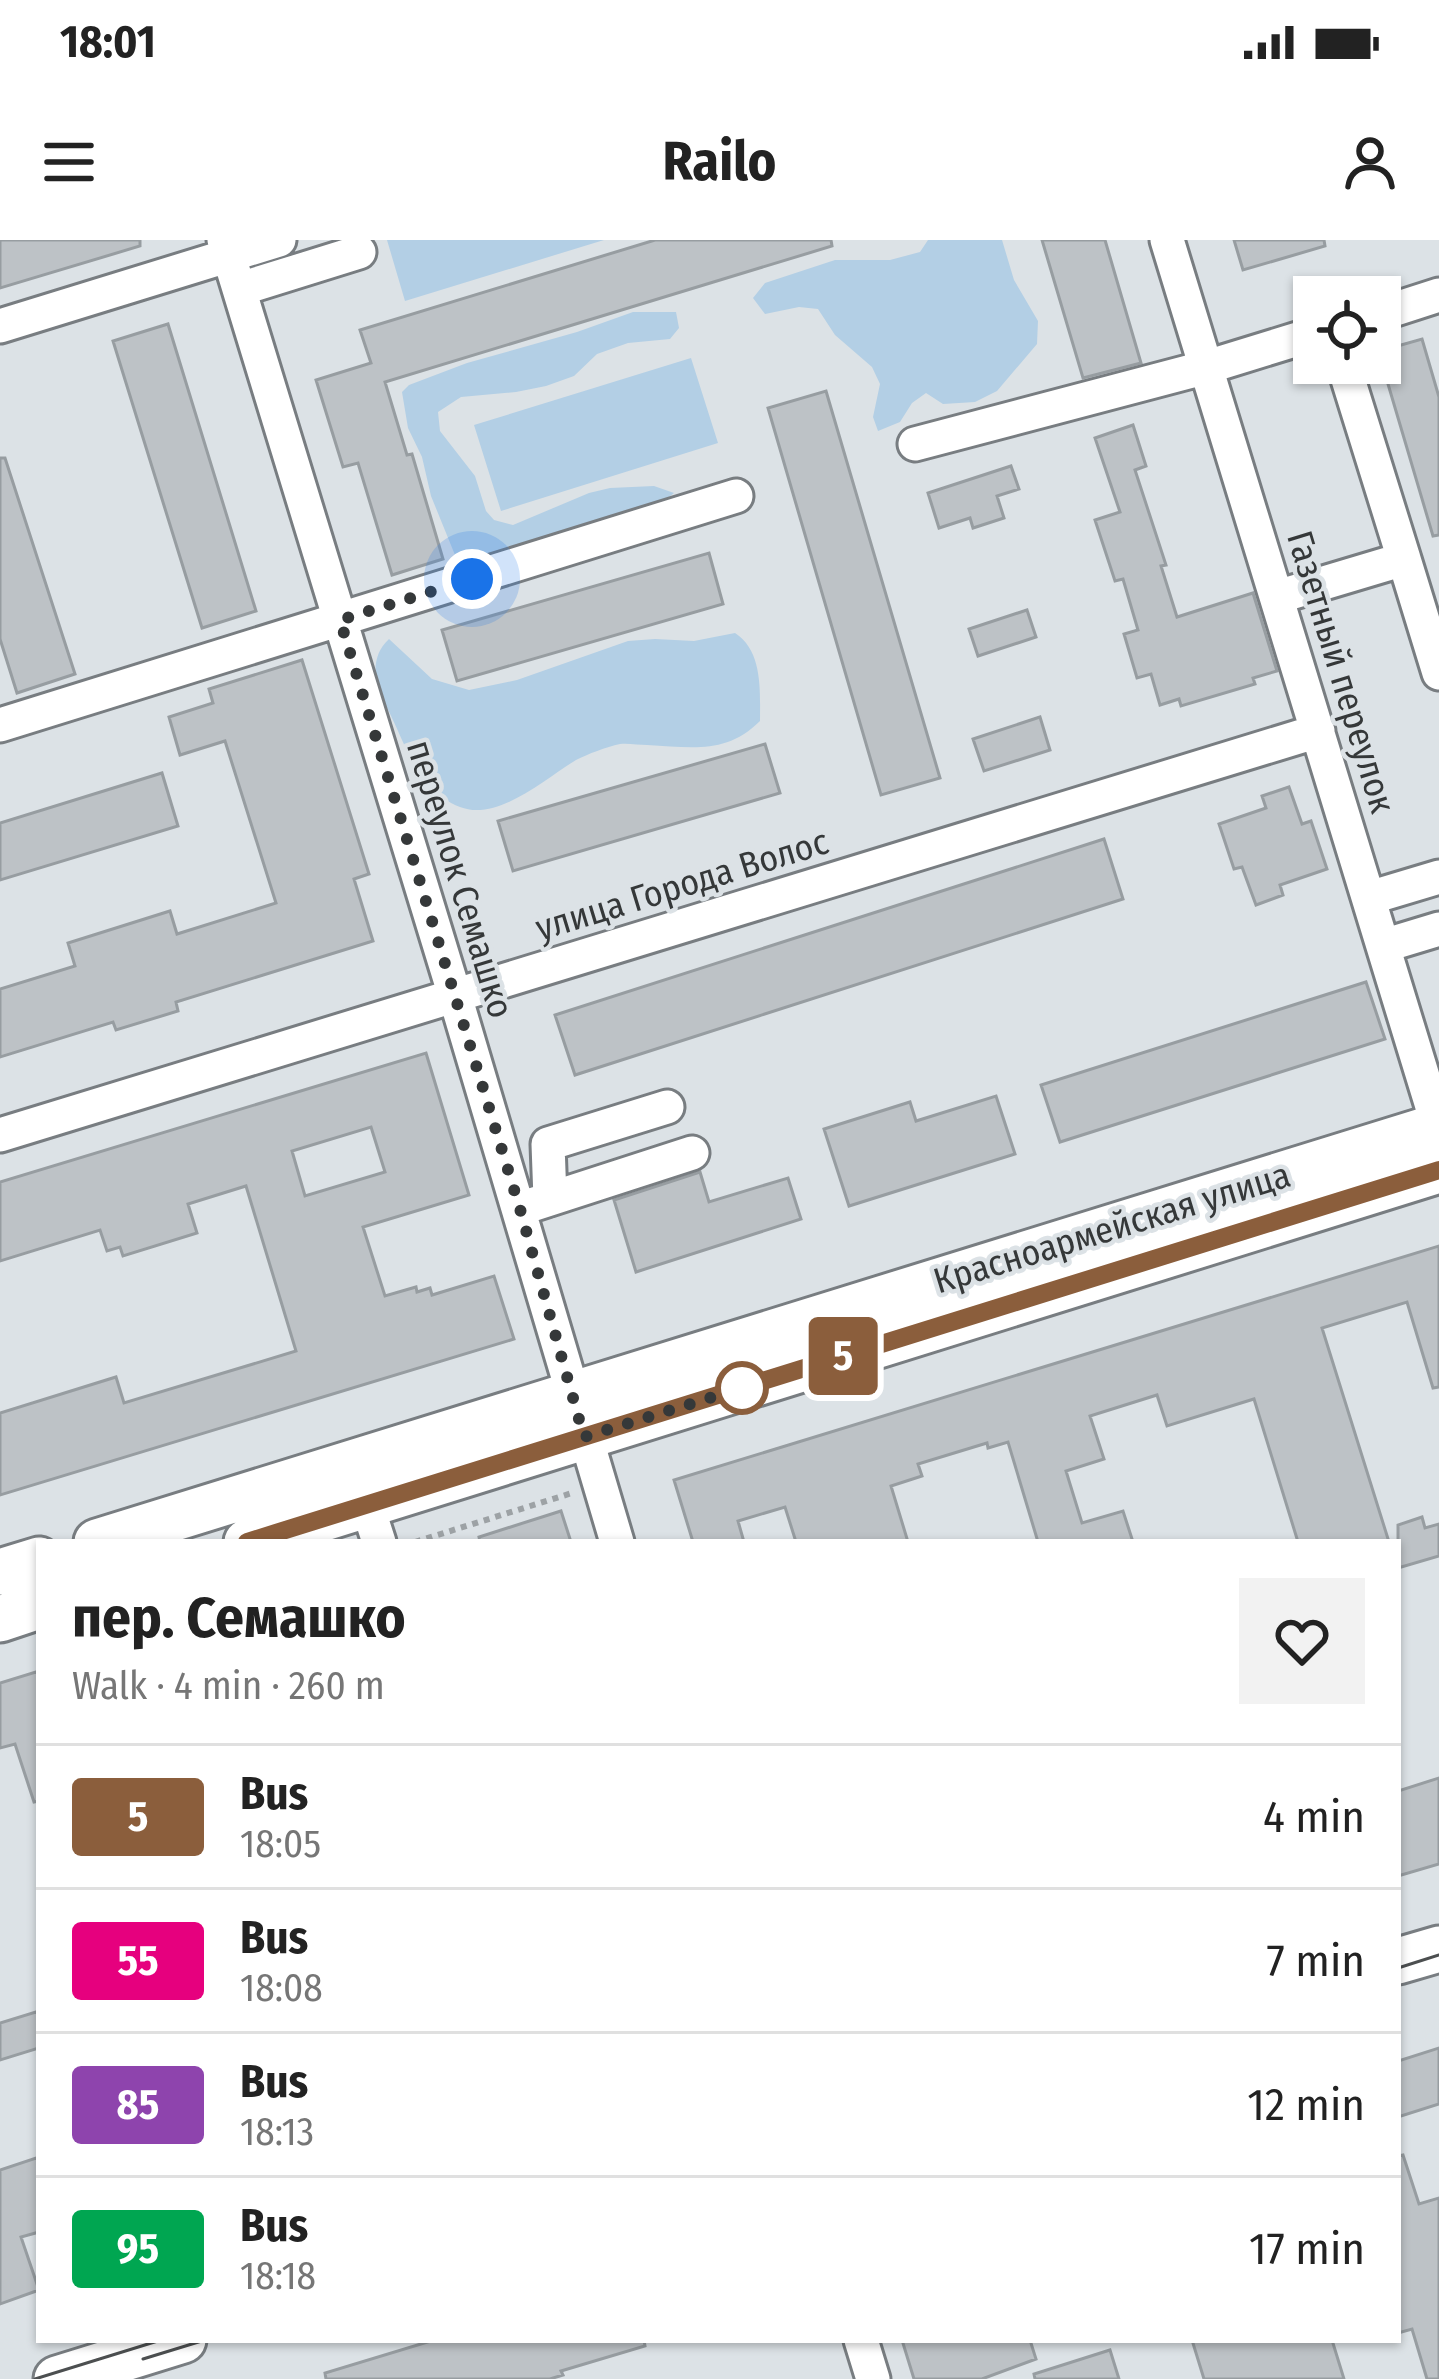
<!DOCTYPE html>
<html lang="en">
<head>
<meta charset="utf-8">
<style>
	:root { --surface:#fff; --page:#f2f2f2; --text:#222; --muted:#767676; --line:#e0e0e0 }
	body { margin:0; font-family:"Fira Sans Condensed",sans-serif; background:var(--page); color:var(--text); height:100vh; display:flex; flex-direction:column; font-size:45px; white-space:nowrap }
	* { box-sizing:border-box; margin:0 }
	p { font-size:39px; color:var(--muted) }
	.icon { flex:none; width:66px; height:66px; fill:none; stroke:currentColor; stroke-width:2; stroke-linecap:round; stroke-linejoin:round }
	.map { position:relative; flex:1; overflow:hidden }
	.drawer { position:absolute; left:36px; top:1299px; width:1365px; height:804px; display:flex; flex-direction:column; background:var(--surface); border-radius:0px; box-shadow:0 3px 9px #0004 }
	.drawer>* { flex:none }
	.badge { padding:0 24px; border-radius:9px; font-size:42px; line-height:78px }
	.tools { position:absolute; left:1293px; top:36px; display:grid; gap:24px }
	.tools a { display:grid; place-items:center; width:108px; height:108px; border-radius:0px; background:var(--surface); box-shadow:0 3px 9px #0004; font-size:60px }
	.you { position:absolute; width:60px; height:60px; margin:-30px; border:9px solid #fff; border-radius:50%; background:#1a73e8; box-shadow:0 0 0 18px #1a73e833 }
	.map>.badge { position:absolute; translate:-50% -50%; box-shadow:0 0 0 6px #fff }
	.round { display:grid; place-items:center; flex:none; width:126px; height:126px; border-radius:0px; background:var(--page) }
	.head { display:flex; align-items:center; justify-content:space-between; height:204px; padding:0 36px }
	h1 { font-size:57px; font-weight:700; line-height:90px }
	ul { padding:0; list-style:none }
	li { display:flex; align-items:center; gap:36px; height:144px; padding:0 36px; border-top:3px solid var(--line) }
	li div { flex:1 }
	li b { display:block; font-size:45px }
	li em { font-style:normal }
	li .badge { min-width:132px; font-weight:700; text-align:center }
	.status { display:flex; justify-content:space-between; align-items:center; height:84px; padding:0 60px; background:var(--surface); direction:ltr }
	.status svg { height:33px; fill:currentColor }
	header { display:flex; justify-content:space-between; align-items:center; height:156px; padding:0 36px; background:var(--surface); font-size:54px; font-weight:700 }
	.map>svg:first-child { display:block }
	.green { fill:#b3cfe5 }
	.building { fill:#bdc2c6; stroke:#979da1; stroke-width:3; fill-rule:evenodd }
	.lines { fill:none; stroke-linecap:round; stroke-linejoin:round }
	.minor-casing { stroke:#787d81; stroke-width:39 }
	.major-casing { stroke:#787d81; stroke-width:51 }
	.path { stroke:#9da2a5; stroke-width:6; stroke-dasharray:6 6; stroke-linecap:butt }
	.minor { stroke:#fff; stroke-width:33 }
	.major { stroke:#fff; stroke-width:45 }
	.tram { stroke:#4c4f50; stroke-width:3 }
	.line-casing { stroke:#fff; stroke-width:27 }
	.line { stroke:#8b5e3c; stroke-width:18 }
	.walk { stroke:#353839; stroke-width:12; stroke-dasharray:0 21.6 }
	.stop-dot { fill:#fff; stroke:#8b5e3c; stroke-width:6 }
	.labels { text-anchor:middle; dominant-baseline:central; stroke-width:9; stroke-linejoin:round; paint-order:stroke }
	.street-label { font-size:36px; fill:#353839; stroke:#dce2e6 }
</style>
</head>
<body>
<div class="status"><b>18:01</b><svg viewBox="0 0 49 12"><path d="M0 12V9h3v3zM5 12V6h3v6zM10 12V3h3v9zM15 12V0h3v12zM26 1h20v11H26zM47 4h2v5h-2z"/></svg></div>
<header><svg class="icon" aria-label="menu" viewBox="0 0 24 24"><path d="M4 6h16M4 12h16M4 18h16"/></svg>Railo<svg class="icon" aria-label="person" viewBox="0 0 24 24"><circle cx="12" cy="8" r="4"/><path d="M4 21q1-7 8-7t8 7"/></svg></header>
<div class="map">
<svg width="1439" height="2139" viewBox="0 0 1439 2139">
	<rect width="100%" height="100%" fill="#dce2e6"/>
	<!-- green -->
	<path class="green" d="M387,0H604L405,61Z
		M928,0H1002L1014,40L1038,81L1037,104L997,151L975,162L943,164L926,153L912,163L900,182L878,191L873,177L880,144L872,127L835,95L818,69L799,67L765,74L753,58L765,43L835,20H890L920,12Z
		M633,72H676L679,88L670,99L628,103L597,114L574,136L546,146L516,152L461,157L438,172L440,191L475,236L486,271L494,280L513,285L589,253L610,248L654,246L674,253L658,266L472,328L455,315L431,256L422,217L408,188L402,152L409,145L467,123L577,92Z
		M691,118L718,203L501,271L474,185Z
		M735,393C763,411 760,451 760,481C726,515 691,507 647,505C639,505 628,503 620,504C606,507 588,514 576,520C546,538 498,582 460,567C415,549 407,505 386,466C374,445 369,417 389,399L432,439L469,450L517,440L628,401L655,399L694,401Z"/>
	<!-- building -->
	<path class="building" d="M0,0H140V6L0,48Z
		M655,0H831L832,6L385,142L407,215L412,214L443,319L392,335L358,223L343,227L316,140L371,123L360,90Z
		M1042,0H1105L1141,123L1083,138Z
		M1234,0H1324L1325,6L1243,30Z
		M168,84L256,371L202,388L113,101Z
		M1422,99L1439,157V295L1433,296L1380,117V111Z
		M826,151L940,538L881,555L768,168Z
		M1133,185L1146,226L1135,230L1166,325L1161,326L1177,377L1253,353L1277,431L1253,438L1255,444L1181,466L1179,459L1160,465L1151,434L1137,438L1124,394L1138,390L1123,339L1115,341L1095,280L1120,272L1095,198Z
		M0,218H5L75,434L17,453L0,399Z
		M1011,226L1019,249L997,256L1004,278L973,288L970,278L939,288L928,253Z
		M709,313L723,364L457,441L442,390Z
		M1027,370L1036,397L978,416L969,389Z
		M302,420L369,634L354,639L373,701L176,762L178,771L116,790L113,782L0,817V749L75,726L68,703L170,671L177,694L276,663L225,501L180,515L169,477L213,463L209,449Z
		M1040,477L1050,510L984,531L973,499Z
		M765,504L780,553L513,631L498,581Z
		M162,533L178,586L0,640V583Z
		M1289,547L1302,584L1311,581L1327,629L1280,645L1283,655L1256,665L1242,627L1234,629L1219,584L1266,568L1262,556Z
		M1104,599L1123,659L575,835L555,775Z
		M1366,742L1385,799L1060,902L1041,845Z
		M426,813L469,955L363,987L385,1056L416,1047L417,1052L430,1048L432,1055L494,1036L514,1099L0,1255V1173L116,1137L124,1163L296,1111L246,946L188,964L197,993L123,1016L120,1007L107,1011L100,990L0,1021V942ZM371,887L385,932L305,956L292,911Z
		M996,856L1015,914L849,966L824,889L910,862L916,881Z
		M700,932L709,962L788,938L801,979L636,1032L614,960Z
		M1439,1006V1147L1433,1148L1407,1062L1322,1088L1389,1302H1298L1254,1159L1167,1186L1157,1155L1090,1176L1104,1219L1066,1231L1082,1283L1123,1271L1133,1302H1038L1008,1202L988,1208L987,1203L918,1224L922,1236L891,1246L908,1302H796L785,1267L738,1281L744,1302H693L674,1240Z
		M561,1271L571,1302H480L479,1297Z
		M1422,1277L1425,1288L1439,1284V1316L1398,1328V1285Z
		M39,1431V1561L34,1562L15,1504L0,1508V1443Z
		M1439,1538V1624L1398,1636V1551Z
		M39,1771V1808L0,1820V1783Z
		M1439,1808V1864L1398,1877V1821Z
		M1403,1915L1419,1964L1439,1958V2139H1427L1412,2089L1398,2093V1916Z
		M39,1917V1992L21,1997L39,2050L0,2064V1930Z
		M434,2100H644L645,2106L561,2131L563,2135L550,2139H326L325,2133Z
		M902,2100H1030L1036,2119L982,2139H914Z
		M1192,2100H1332L1344,2139H1204Z
		M1110,2110L1119,2139H1035L1034,2134Z"/>
	<g class="lines">
		<!-- minor casing -->
		<g class="minor-casing">
			<path id="minor" d="M224,0L455,756L617,1302
				M1167,0L1438,886
				M240,49L359,12
				M1380,74L1439,55
				M0,86L279,0
				M1343,123L1404,319
				M915,204L1207,127L1314,94
				M1277,357L1404,319L1439,433
				M0,485L736,256
				M1369,658L1439,637
				M1383,706L1439,689
				M0,895L1318,491
				M550,959L548,904L667,867
				M519,969L692,913
				M367,1265L379,1302
				M861,2100L873,2139"/>
		</g>
		<!-- major casing -->
		<g class="major-casing">
			<path id="major" d="M97,1302L1439,886
				M247,1302L1439,930
				M0,1332L39,1320
				M0,1379L39,1366
				M1398,1721L1439,1709
				M57,2139L183,2100"/>
		</g>
		<!-- path -->
		<path class="path" d="M415,1302L572,1253"/>
		<!-- minor -->
		<use href="#minor" class="minor"/>
		<!-- major -->
		<use href="#major" class="major"/>
		<!-- tram -->
		<path class="tram" d="M1398,1728L1439,1715
			M143,2119L205,2100
			M35,2139L161,2100"/>
	</g>
	<g class="lines">
		<!-- line casing -->
		<g class="line-casing">
			<path id="line" d="M247,1302L1439,930"/>
		</g>
		<!-- line -->
		<use href="#line" class="line"/>
		<!-- walk -->
		<path class="walk" d="M472,339L340,380L520,969L584,1197L742,1148"/>
	</g>
	<!-- markers -->
	<circle class="stop-dot" cx="742" cy="1148" r="24"/>
	<g class="labels">
		<!-- street labels -->
		<g class="street-label">
			<text transform="translate(1341 432) rotate(73)">Газетный переулок</text>
			<text transform="translate(460 639) rotate(73)">переулок Семашко</text>
			<text transform="translate(682 645) rotate(-17)">улица Города Волос</text>
			<text transform="translate(1112 988) rotate(-17)">Красноармейская улица</text>
		</g>
	</g>
</svg>
<div class="tools">
<a><svg class="icon" aria-label="locate" viewBox="0 0 24 24"><circle cx="12" cy="12" r="6"/><path d="M12 2v4M12 18v4M2 12h4M18 12h4"/></svg></a>
</div>
<div class="you" style="left:472px;top:339px"></div>
<b class="badge" style="left:843px;top:1116px;background:#8b5e3c;color:#fff">5</b>
<section class="drawer">
<div class="head"><div><h1>пер. Семашко</h1><p>Walk · 4 min · 260 m</p></div><a class="round"><svg class="icon" aria-label="heart" viewBox="0 0 24 24"><path d="M12 20l-8-8c-3-5 5-10 8-4 3-6 11-1 8 4z"/></svg></a></div>
<ul>
<li><span class="badge" style="background:#8b5e3c;color:#fff">5</span><div><b>Bus</b><p>18:05</p></div><em>4 min</em></li>
<li><span class="badge" style="background:#e6007e;color:#fff">55</span><div><b>Bus</b><p>18:08</p></div><em>7 min</em></li>
<li><span class="badge" style="background:#8e44ad;color:#fff">85</span><div><b>Bus</b><p>18:13</p></div><em>12 min</em></li>
<li><span class="badge" style="background:#00a651;color:#fff">95</span><div><b>Bus</b><p>18:18</p></div><em>17 min</em></li>
</ul>
</section>
</div>
</body>
</html>
